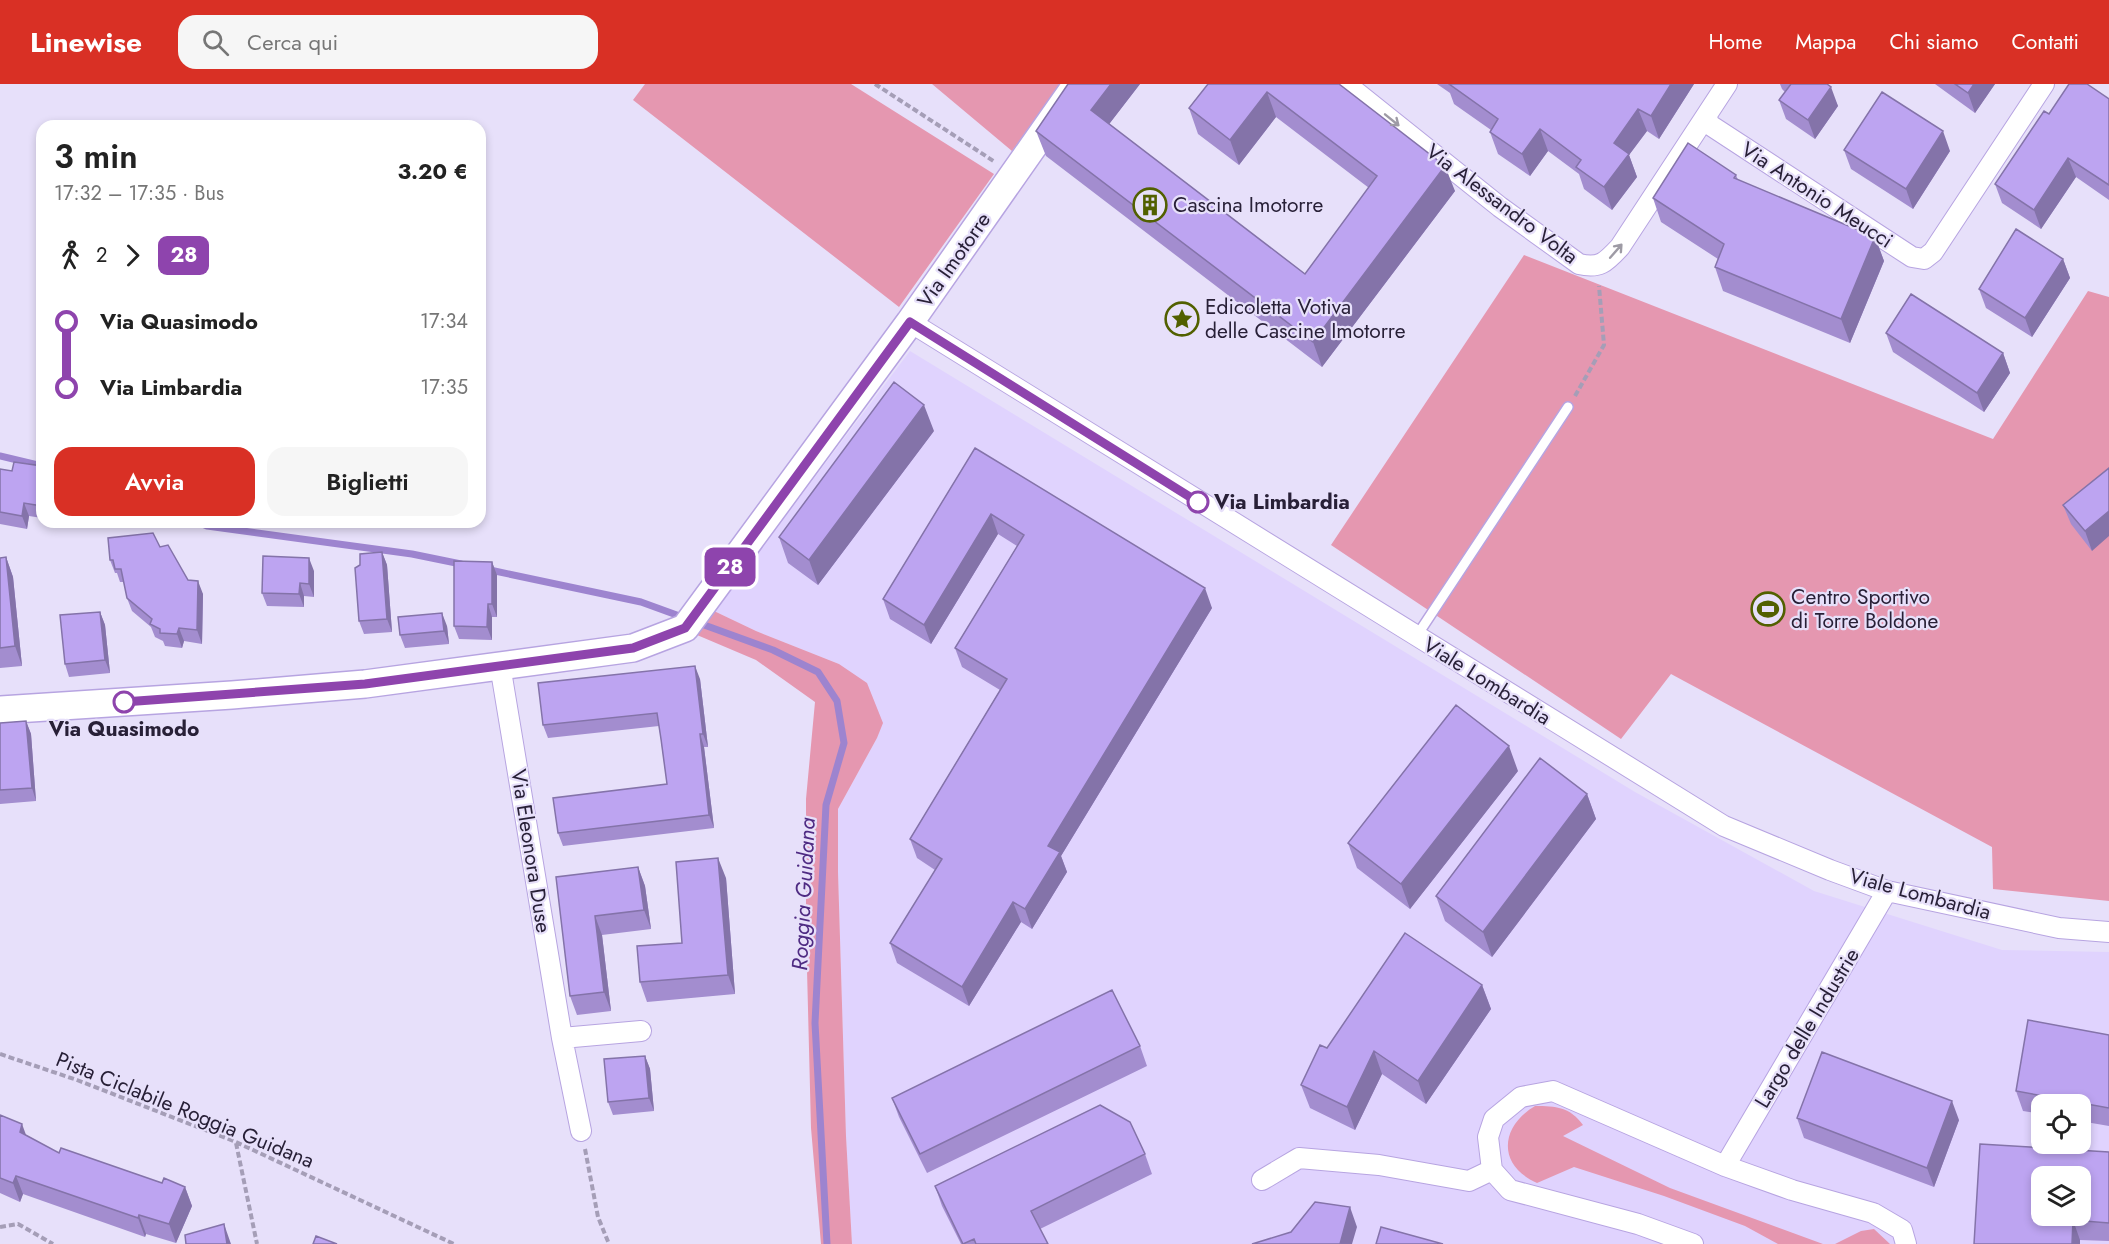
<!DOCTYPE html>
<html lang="it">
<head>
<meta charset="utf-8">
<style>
	:root { --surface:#fff; --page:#f6f6f6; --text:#222; --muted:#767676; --accent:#d93025 }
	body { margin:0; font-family:Jost,sans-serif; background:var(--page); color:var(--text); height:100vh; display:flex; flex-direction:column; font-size:22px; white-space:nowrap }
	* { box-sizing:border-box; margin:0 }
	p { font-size:20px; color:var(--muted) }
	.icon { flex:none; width:33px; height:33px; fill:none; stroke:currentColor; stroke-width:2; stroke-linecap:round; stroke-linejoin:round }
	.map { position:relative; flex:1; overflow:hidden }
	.side { position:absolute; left:36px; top:36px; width:450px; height:408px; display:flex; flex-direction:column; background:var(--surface); border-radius:18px; box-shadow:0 3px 9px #0003 }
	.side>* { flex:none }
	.badge { padding:0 12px; border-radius:9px; font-size:21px; line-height:39px }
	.controls { position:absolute; left:2031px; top:1010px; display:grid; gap:12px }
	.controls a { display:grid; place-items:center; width:60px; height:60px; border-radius:12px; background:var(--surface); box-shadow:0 3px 9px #0003; font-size:30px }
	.map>.badge { position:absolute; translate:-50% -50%; box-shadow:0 0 0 3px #fff }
	.legs { display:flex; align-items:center; gap:9px; height:66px; padding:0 18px; font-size:20px }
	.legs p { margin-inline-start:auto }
	.head { display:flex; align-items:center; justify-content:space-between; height:102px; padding:0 18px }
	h1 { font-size:33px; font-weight:600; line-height:45px }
	.button { display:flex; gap:12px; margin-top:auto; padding:12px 18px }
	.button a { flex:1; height:69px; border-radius:18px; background:var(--accent); color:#fff; font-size:24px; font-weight:600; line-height:69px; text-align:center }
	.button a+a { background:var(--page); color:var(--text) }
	ul { padding:0 18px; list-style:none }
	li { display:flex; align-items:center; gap:21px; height:66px; font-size:22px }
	li i { display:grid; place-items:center; width:9px; height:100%; margin:0 8px; background:currentColor }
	li i::after { content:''; width:15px; height:15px; margin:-8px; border:4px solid; border-radius:50%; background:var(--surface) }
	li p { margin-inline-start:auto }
	li:first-child i { background:linear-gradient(#0000 50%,currentColor 0) }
	li:last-child i { background:linear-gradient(currentColor 50%,#0000 0) }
	header { display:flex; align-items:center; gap:36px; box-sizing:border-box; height:84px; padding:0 30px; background:var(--accent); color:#fff }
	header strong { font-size:28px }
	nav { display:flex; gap:33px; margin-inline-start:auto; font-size:21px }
	.search { width:420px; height:54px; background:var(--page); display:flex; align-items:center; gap:15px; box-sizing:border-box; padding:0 21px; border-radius:18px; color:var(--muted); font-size:22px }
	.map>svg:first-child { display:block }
	.built { fill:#e0d3fe; fill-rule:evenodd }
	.green { fill:#e597b0 }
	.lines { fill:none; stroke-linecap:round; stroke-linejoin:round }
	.stream { stroke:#9d84cf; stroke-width:7 }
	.lane-casing { stroke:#b7a4e1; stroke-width:12 }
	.street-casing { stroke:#b7a4e1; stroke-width:22 }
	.secondary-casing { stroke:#b7a4e1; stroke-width:30 }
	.path { stroke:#a59eb7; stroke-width:4; stroke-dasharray:6 3; stroke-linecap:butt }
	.lane { stroke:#fff; stroke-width:9 }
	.street { stroke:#fff; stroke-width:20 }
	.secondary { stroke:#fff; stroke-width:27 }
	.wall { fill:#a38dcf }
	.shaded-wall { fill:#8473a9 }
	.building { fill:#bda4f1; stroke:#8473a9; stroke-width:1.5; fill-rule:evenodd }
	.oneway { stroke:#9e9ba5 }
	.line-1-casing { stroke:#fff; stroke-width:14 }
	.line-1 { stroke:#8e44ad; stroke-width:9 }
	.stop-1-dot { fill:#fff; stroke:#8e44ad; stroke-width:3 }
	.labels { text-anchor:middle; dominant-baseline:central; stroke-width:4.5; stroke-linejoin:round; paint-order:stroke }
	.street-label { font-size:21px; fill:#282037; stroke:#e7e0fa }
	.poi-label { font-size:21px; fill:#282037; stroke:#e7e0fa; text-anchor:start }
	.stop-label { font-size:21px; font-weight:bold; fill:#282037; stroke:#e7e0fa; text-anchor:start }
	.water-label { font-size:22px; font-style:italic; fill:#4f2b83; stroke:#e7e0fa }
</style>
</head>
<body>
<header>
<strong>Linewise</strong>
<div class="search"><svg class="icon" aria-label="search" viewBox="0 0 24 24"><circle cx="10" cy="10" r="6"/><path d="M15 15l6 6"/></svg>Cerca qui</div>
<nav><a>Home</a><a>Mappa</a><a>Chi siamo</a><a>Contatti</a></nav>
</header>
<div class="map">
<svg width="2109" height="1160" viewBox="0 0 2109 1160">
	<rect width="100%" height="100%" fill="#e7e0fa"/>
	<!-- built -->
	<path class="built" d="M910,267L1635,708L1814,807L2002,866L2109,868V1160H852L846,1052L838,788V725L877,654L882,639L839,580L756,547L714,527ZM2042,1020H2080V1059H2042ZM2042,1092H2080V1131H2042Z"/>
	<!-- green -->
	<path class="green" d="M645,0H851L994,90L899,223L633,16Z
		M932,0H1060L1012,67Z
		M1524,171L1993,355L2088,207L2109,213V817L1993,805L1992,763L1671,590L1621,655L1331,461Z
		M714,527L756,547L839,580L867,599L883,639L877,654L838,725V788L846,1052L852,1160H821L811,1044L806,846V715L815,618L756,576L697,551Z
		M1535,1022C1556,1022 1570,1023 1583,1041L1563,1052L1670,1104L1823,1160H1778L1745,1142L1664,1112L1574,1083L1537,1099C1497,1081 1500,1043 1535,1022Z
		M1874,1145L1890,1160H1835L1861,1147Z"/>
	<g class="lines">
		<!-- stream -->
		<path class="stream" d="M0,372L42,382
			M198,438L207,442L412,470L461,480
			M490,486L641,518L685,534
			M696,538L773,566L818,588L837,617L844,659L826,721L815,939L827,1160"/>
		<!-- lane casing -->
		<g class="lane-casing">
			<path id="lane" d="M1416,553L1568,323"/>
		</g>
		<!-- street casing -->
		<g class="street-casing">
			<path id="street" d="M1346,0L1500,123L1579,180C1600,185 1606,178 1620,163L1727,0
				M1706,33L1710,41L1912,173L1924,175L1933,168L2044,0
				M910,238L1724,742L1830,786L1887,807L2059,844L2109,848
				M500,581L562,954L581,1047
				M562,954L641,947
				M1725,1082L1887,807
				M1262,1096L1299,1074L1379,1081L1469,1097L1492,1086
				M1693,1160L1638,1140L1510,1106L1492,1086L1488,1053L1494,1035L1521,1013L1553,1007L1725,1082L1792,1106L1873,1129L1902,1146L1906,1160"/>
		</g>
		<!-- secondary casing -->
		<g class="secondary-casing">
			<path id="secondary" d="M0,626L232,611L365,600L633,564L685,544L910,238L1077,0"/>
		</g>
		<!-- path -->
		<path class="path" d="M875,0L995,78
			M1575,312L1604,261L1599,202
			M0,970L77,996L236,1058L454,1160
			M236,1059L257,1160
			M585,1065L598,1133L609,1160
			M0,1143L18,1140L53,1160"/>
		<!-- lane -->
		<use href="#lane" class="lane"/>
		<!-- street -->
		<use href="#street" class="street"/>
		<!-- secondary -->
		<use href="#secondary" class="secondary"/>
	</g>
	<!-- wall -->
	<path class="wall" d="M1068,0H1140L1109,40L1305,190L1369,104L1276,33L1239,81L1198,50L1189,24L1208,0H1339L1455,107L1322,283L1046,72L1036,47Z
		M1437,0H1694L1659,55L1647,47L1629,71L1637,93L1612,126L1584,105L1579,90L1548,67L1530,92L1498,70L1490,48L1491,46L1454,20L1450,9Z
		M1780,0H1827L1838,22L1815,55L1786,35L1779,16L1785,8L1782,5Z
		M1935,0H1995L1975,29Z
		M2109,15V116L2076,93L2041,145L2002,119L1995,100L2049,30Z
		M1844,66L1950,67L1913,125L1851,85Z
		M1736,91L1738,96L1875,153L1884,177L1850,259L1723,207L1715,183L1718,175L1661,138L1653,114Z
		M2063,175L2070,194L2032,253L1986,224L1979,205Z
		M1886,249L2003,269L2010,289L1984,328L1893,268Z
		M934,347L818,501L788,479L779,453Z
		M975,364L1212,524L1061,772L1067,788L1032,845L1021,838L969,922L897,879L890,859L935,786L917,774L910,755L1000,606L962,583L955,564L1017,462L998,450L931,560L890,535L883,515Z
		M42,382V434L29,432L27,445L0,440V385L12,387Z
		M2109,384L2092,467L2071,440L2063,421Z
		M160,463L188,496L203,510L202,560L184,557L182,564L165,562L163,557L155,553L151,543L132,527L127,514L124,498H120L117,489H115L110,476Z
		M382,468L387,481L392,548L364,550L359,537Z
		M6,473L13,493L22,582L0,584V474Z
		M492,478L497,491V533H492V556L459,555L454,542Z
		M314,487V513L304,512V523L267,522L262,509Z
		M100,528L105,541L110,589L69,593L65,580Z
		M447,542L449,560L405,564L400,551Z
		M700,595L708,663H704L714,744L563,762L558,749L667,700L659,642L548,654L543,641Z
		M26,637L31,650L36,717L0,720V639Z
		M1518,687L1410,825L1357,784L1348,759Z
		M1587,710L1596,735L1492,873L1445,837L1436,812Z
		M638,783L645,802L651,845L602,851L611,927L577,931L570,912L556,793Z
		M726,794L735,910L647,918L640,898L682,859Z
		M1482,901L1491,925L1426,1020L1382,990L1355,1046L1310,1024L1301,1001L1327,964Z
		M2109,951V1042L2080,1037V1020H2042V1030L2023,1027L2016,1007Z
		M1140,962L1147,982L927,1089L899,1033L892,1014Z
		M645,972L650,985L654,1027L613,1031L608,1018Z
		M0,1031L26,1052L59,1069L162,1099L185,1103L192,1122L176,1159L146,1150L145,1153L23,1110L20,1118L0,1109Z
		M1797,1034L1959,1036L1934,1103L1804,1054Z
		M2109,1068V1157L2080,1156L1974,1160Z
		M1145,1070L1152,1090L1040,1145L1048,1160H961L942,1122L935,1102Z"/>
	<!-- shaded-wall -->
	<path class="shaded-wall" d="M1111,0H1140L1100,52L1091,26Z
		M1671,0H1694L1659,55L1651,32Z
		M1974,0H1995L1975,29L1968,9Z
		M1831,3L1838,22L1815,55L1808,36Z
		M1267,8L1276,33L1239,81L1230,56Z
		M1638,25L1647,47L1629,71L1637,93L1612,126L1604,103L1614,59Z
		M1540,45L1548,67L1530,92L1522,70Z
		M1943,47L1950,67L1913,125L1906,105Z
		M2068,74L2076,93L2041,145L2034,126Z
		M1445,82L1455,107L1322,283L1313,258Z
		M1875,153L1884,177L1850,259L1841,235Z
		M2063,175L2070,194L2032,253L2025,234Z
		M2003,269L2010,289L1984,328L1977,309Z
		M924,321L934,347L818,501L809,476Z
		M24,419L29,432L27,445L22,432Z
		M2109,427V452L2092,467L2085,447Z
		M991,430L998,450L931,560L924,541Z
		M382,468L387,481L392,548L387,535Z
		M6,473L13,493L22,582L15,562Z
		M309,474L314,487V513L309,500Z
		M492,478L497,491V533L492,520Z
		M198,497L203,510L202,560L197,546Z
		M300,499L304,512V523L299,510Z
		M1205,504L1212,524L1061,772L1067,788L1032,845L1025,825L1048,762Z
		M488,520L492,533V556L487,543Z
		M100,528L105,541L110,589L105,576Z
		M442,529L447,542L449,560L444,547Z
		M179,544L184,557L182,564L177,550Z
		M695,582L700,595L708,663L703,650Z
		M26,637L31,650L36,717L32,704Z
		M700,650L704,663L714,744L709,731Z
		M1509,662L1518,687L1410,825L1401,800Z
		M1587,710L1596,735L1492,873L1483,848Z
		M718,774L726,794L735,910L728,891Z
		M638,783L645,802L651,845L644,826Z
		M1013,818L1021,838L969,922L962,903Z
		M595,832L602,851L611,927L604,908Z
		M1482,901L1491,925L1426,1020L1418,997Z
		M1374,967L1382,990L1355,1046L1347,1023Z
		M645,972L650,985L654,1027L649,1014Z
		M1952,1017L1959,1036L1934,1103L1927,1084Z
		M22,1040L29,1059L20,1048Z
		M16,1092L23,1110L20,1118L13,1099Z
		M185,1103L192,1122L176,1159L169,1140Z
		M1350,1123L1357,1143L1352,1160H1340Z
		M139,1131L146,1150L145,1153L138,1134Z
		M2073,1136L2080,1156V1160H2072Z
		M224,1140L231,1160H227Z"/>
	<!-- building -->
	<path class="building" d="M1068,0H1111L1091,26L1305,190L1377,92L1267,8L1230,56L1189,24L1208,0H1339L1445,82L1313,258L1036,47Z
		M1449,0H1671L1651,32L1638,25L1614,59L1629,70L1604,103L1576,83L1581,76L1540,45L1522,70L1490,48L1498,35Z
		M1791,0H1827L1831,3L1808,36L1779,16Z
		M1955,0H1974L1968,9Z
		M2069,0H2087L2109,15V101L2068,74L2034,126L1995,100L2044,27L2049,30Z
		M1882,8L1943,47L1906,105L1844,66Z
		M1688,59L1736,91L1734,94L1875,153L1841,235L1715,183L1724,160L1653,114Z
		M2016,145L2063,175L2025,234L1979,205Z
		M1911,210L2003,269L1977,309L1886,249Z
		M894,298L924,321L809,476L779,453Z
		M975,364L1205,504L1048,762L1060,768L1025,825L1013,818L962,903L890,859L942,775L910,755L1007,595L955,564L1024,451L991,430L924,541L883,515Z
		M14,378L42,382V422L24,419L22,432L0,428V385L12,387Z
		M2109,384V427L2085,447L2063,421Z
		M153,449L160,463L168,461L188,496L198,497L197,546L179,544L177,550L160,549V545L150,540L152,535L127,514L121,485H115L113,476H110L108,454Z
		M382,468L387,535L359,537L355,484L360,481V470Z
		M263,472L309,474V500L300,499L299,510L262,509Z
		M6,473L15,562L0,564V474Z
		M454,477L492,478V520H488L487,543L454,542Z
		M100,528L105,576L65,580L60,531Z
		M442,529L444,547L400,551L398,533Z
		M695,582L703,650H700L709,731L558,749L553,714L667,700L661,655L657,629L543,641L538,599Z
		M1456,621L1509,662L1401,800L1348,759Z
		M26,637L32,704L0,706V639Z
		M1540,674L1587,710L1483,848L1436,812Z
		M718,774L728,891L640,898L637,862L682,859L676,778Z
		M638,783L644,826L595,832L604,908L570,912L556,793Z
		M1405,849L1482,901L1418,997L1374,967L1347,1023L1301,1001L1320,961L1327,964Z
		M1112,906L1140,962L920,1070L892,1014Z
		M2028,936L2109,951V1024L2016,1007Z
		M1822,968L1952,1017L1927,1084L1797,1034Z
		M645,972L649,1014L608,1018L604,975Z
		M1100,1021L1130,1038L1145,1070L1031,1127L1048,1160H976L974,1155L963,1160L935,1102Z
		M0,1031L22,1040L20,1048L59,1069L61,1064L162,1099L164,1094L185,1103L169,1140L139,1131L138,1134L16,1092L13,1099L0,1094Z
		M1980,1060L2109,1068V1139L2073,1136L2072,1160H1974ZM2042,1092H2080V1131H2042Z
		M1315,1118L1350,1123L1340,1160H1252L1291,1148Z
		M224,1140L227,1160H186L185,1151Z
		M1381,1143L1443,1160H1376Z
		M316,1152L337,1160H313Z"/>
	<!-- one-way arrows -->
	<defs><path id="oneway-shaft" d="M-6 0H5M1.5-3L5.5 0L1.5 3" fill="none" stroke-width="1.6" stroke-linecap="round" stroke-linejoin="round" transform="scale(1.5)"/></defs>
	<g class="oneway">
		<use href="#oneway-shaft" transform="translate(1392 36) rotate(39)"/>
		<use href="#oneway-shaft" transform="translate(1616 167) rotate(-49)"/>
	</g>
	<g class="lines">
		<!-- line-1 casing -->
		<g class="line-1-casing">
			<path id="line-1" d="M124,618L365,600L633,564L685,544L910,238L1198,418"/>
		</g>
		<!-- line-1 -->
		<use href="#line-1" class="line-1"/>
	</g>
	<!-- icons -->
	<defs>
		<g id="building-ring" transform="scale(1.725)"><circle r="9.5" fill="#e7e0fa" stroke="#526000" stroke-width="1.5"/><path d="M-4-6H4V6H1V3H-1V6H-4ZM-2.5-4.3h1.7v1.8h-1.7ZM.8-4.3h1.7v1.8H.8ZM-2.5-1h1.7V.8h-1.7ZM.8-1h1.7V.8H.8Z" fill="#526000"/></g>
		<g id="sight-ring" transform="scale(1.725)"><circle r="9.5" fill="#e7e0fa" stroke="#526000" stroke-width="1.5"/><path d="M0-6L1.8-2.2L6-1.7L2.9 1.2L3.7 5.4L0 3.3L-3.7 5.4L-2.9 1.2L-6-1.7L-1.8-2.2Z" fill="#526000"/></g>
		<g id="stadium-ring" transform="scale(1.725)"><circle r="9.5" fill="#e7e0fa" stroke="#526000" stroke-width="1.5"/><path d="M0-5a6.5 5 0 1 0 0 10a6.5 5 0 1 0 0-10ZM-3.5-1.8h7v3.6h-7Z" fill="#526000"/></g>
	</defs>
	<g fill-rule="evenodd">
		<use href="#building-ring" x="1150" y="121"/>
		<use href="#sight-ring" x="1182" y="235"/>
		<use href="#stadium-ring" x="1768" y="525"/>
	</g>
	<!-- markers -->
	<g class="stop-1-dot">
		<circle cx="1198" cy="418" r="10"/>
		<circle cx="124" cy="618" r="10"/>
	</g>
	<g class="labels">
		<!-- street labels -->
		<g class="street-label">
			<text transform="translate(1817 111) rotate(33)">Via Antonio Meucci</text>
			<text transform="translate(1502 120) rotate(37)">Via Alessandro Volta</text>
			<text transform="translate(954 176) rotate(-55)">Via Imotorre</text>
			<text transform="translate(1487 597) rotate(32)">Viale Lombardia</text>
			<text transform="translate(531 767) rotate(81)">Via Eleonora Duse</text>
			<text transform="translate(1920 810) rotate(15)">Viale Lombardia</text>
			<text transform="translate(1807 944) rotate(-59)">Largo delle Industrie</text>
			<text transform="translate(185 1026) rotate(22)">Pista Ciclabile Roggia Guidana</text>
		</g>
		<!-- poi labels -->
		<g class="poi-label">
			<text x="1173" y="121">Cascina Imotorre</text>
			<text x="1205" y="223">Edicoletta Votiva<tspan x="1205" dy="24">delle Cascine Imotorre</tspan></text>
			<text x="1791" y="513">Centro Sportivo<tspan x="1791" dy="24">di Torre Boldone</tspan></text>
		</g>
		<!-- stop labels -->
		<g class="stop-label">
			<text x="1214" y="418">Via Limbardia</text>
			<text x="124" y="645" text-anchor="middle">Via Quasimodo</text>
		</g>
		<!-- water labels -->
		<g class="water-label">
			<text transform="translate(803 810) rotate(-87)">Roggia Guidana</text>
		</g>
	</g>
</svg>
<div class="controls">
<a><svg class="icon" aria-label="locate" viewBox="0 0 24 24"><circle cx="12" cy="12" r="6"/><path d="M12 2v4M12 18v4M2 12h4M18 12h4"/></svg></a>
<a><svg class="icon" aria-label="layers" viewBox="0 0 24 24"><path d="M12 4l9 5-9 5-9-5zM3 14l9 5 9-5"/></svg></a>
</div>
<b class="badge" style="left:730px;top:483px;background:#8e44ad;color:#fff">28</b>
<section class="side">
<div class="head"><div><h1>3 min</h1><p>17:32 – 17:35 · Bus</p></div><b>3.20 €</b></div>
<div class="legs"><svg class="icon" aria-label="walk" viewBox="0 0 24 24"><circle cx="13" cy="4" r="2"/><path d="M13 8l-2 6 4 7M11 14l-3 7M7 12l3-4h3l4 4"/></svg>2<svg class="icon" aria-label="forward" viewBox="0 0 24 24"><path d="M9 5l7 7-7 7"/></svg><b class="badge" style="background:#8e44ad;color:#fff">28</b></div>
<ul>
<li><i style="color:#8e44ad"></i><b>Via Quasimodo</b><p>17:34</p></li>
<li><i style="color:#8e44ad"></i><b>Via Limbardia</b><p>17:35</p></li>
</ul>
<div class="button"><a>Avvia</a><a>Biglietti</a></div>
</section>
</div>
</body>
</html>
